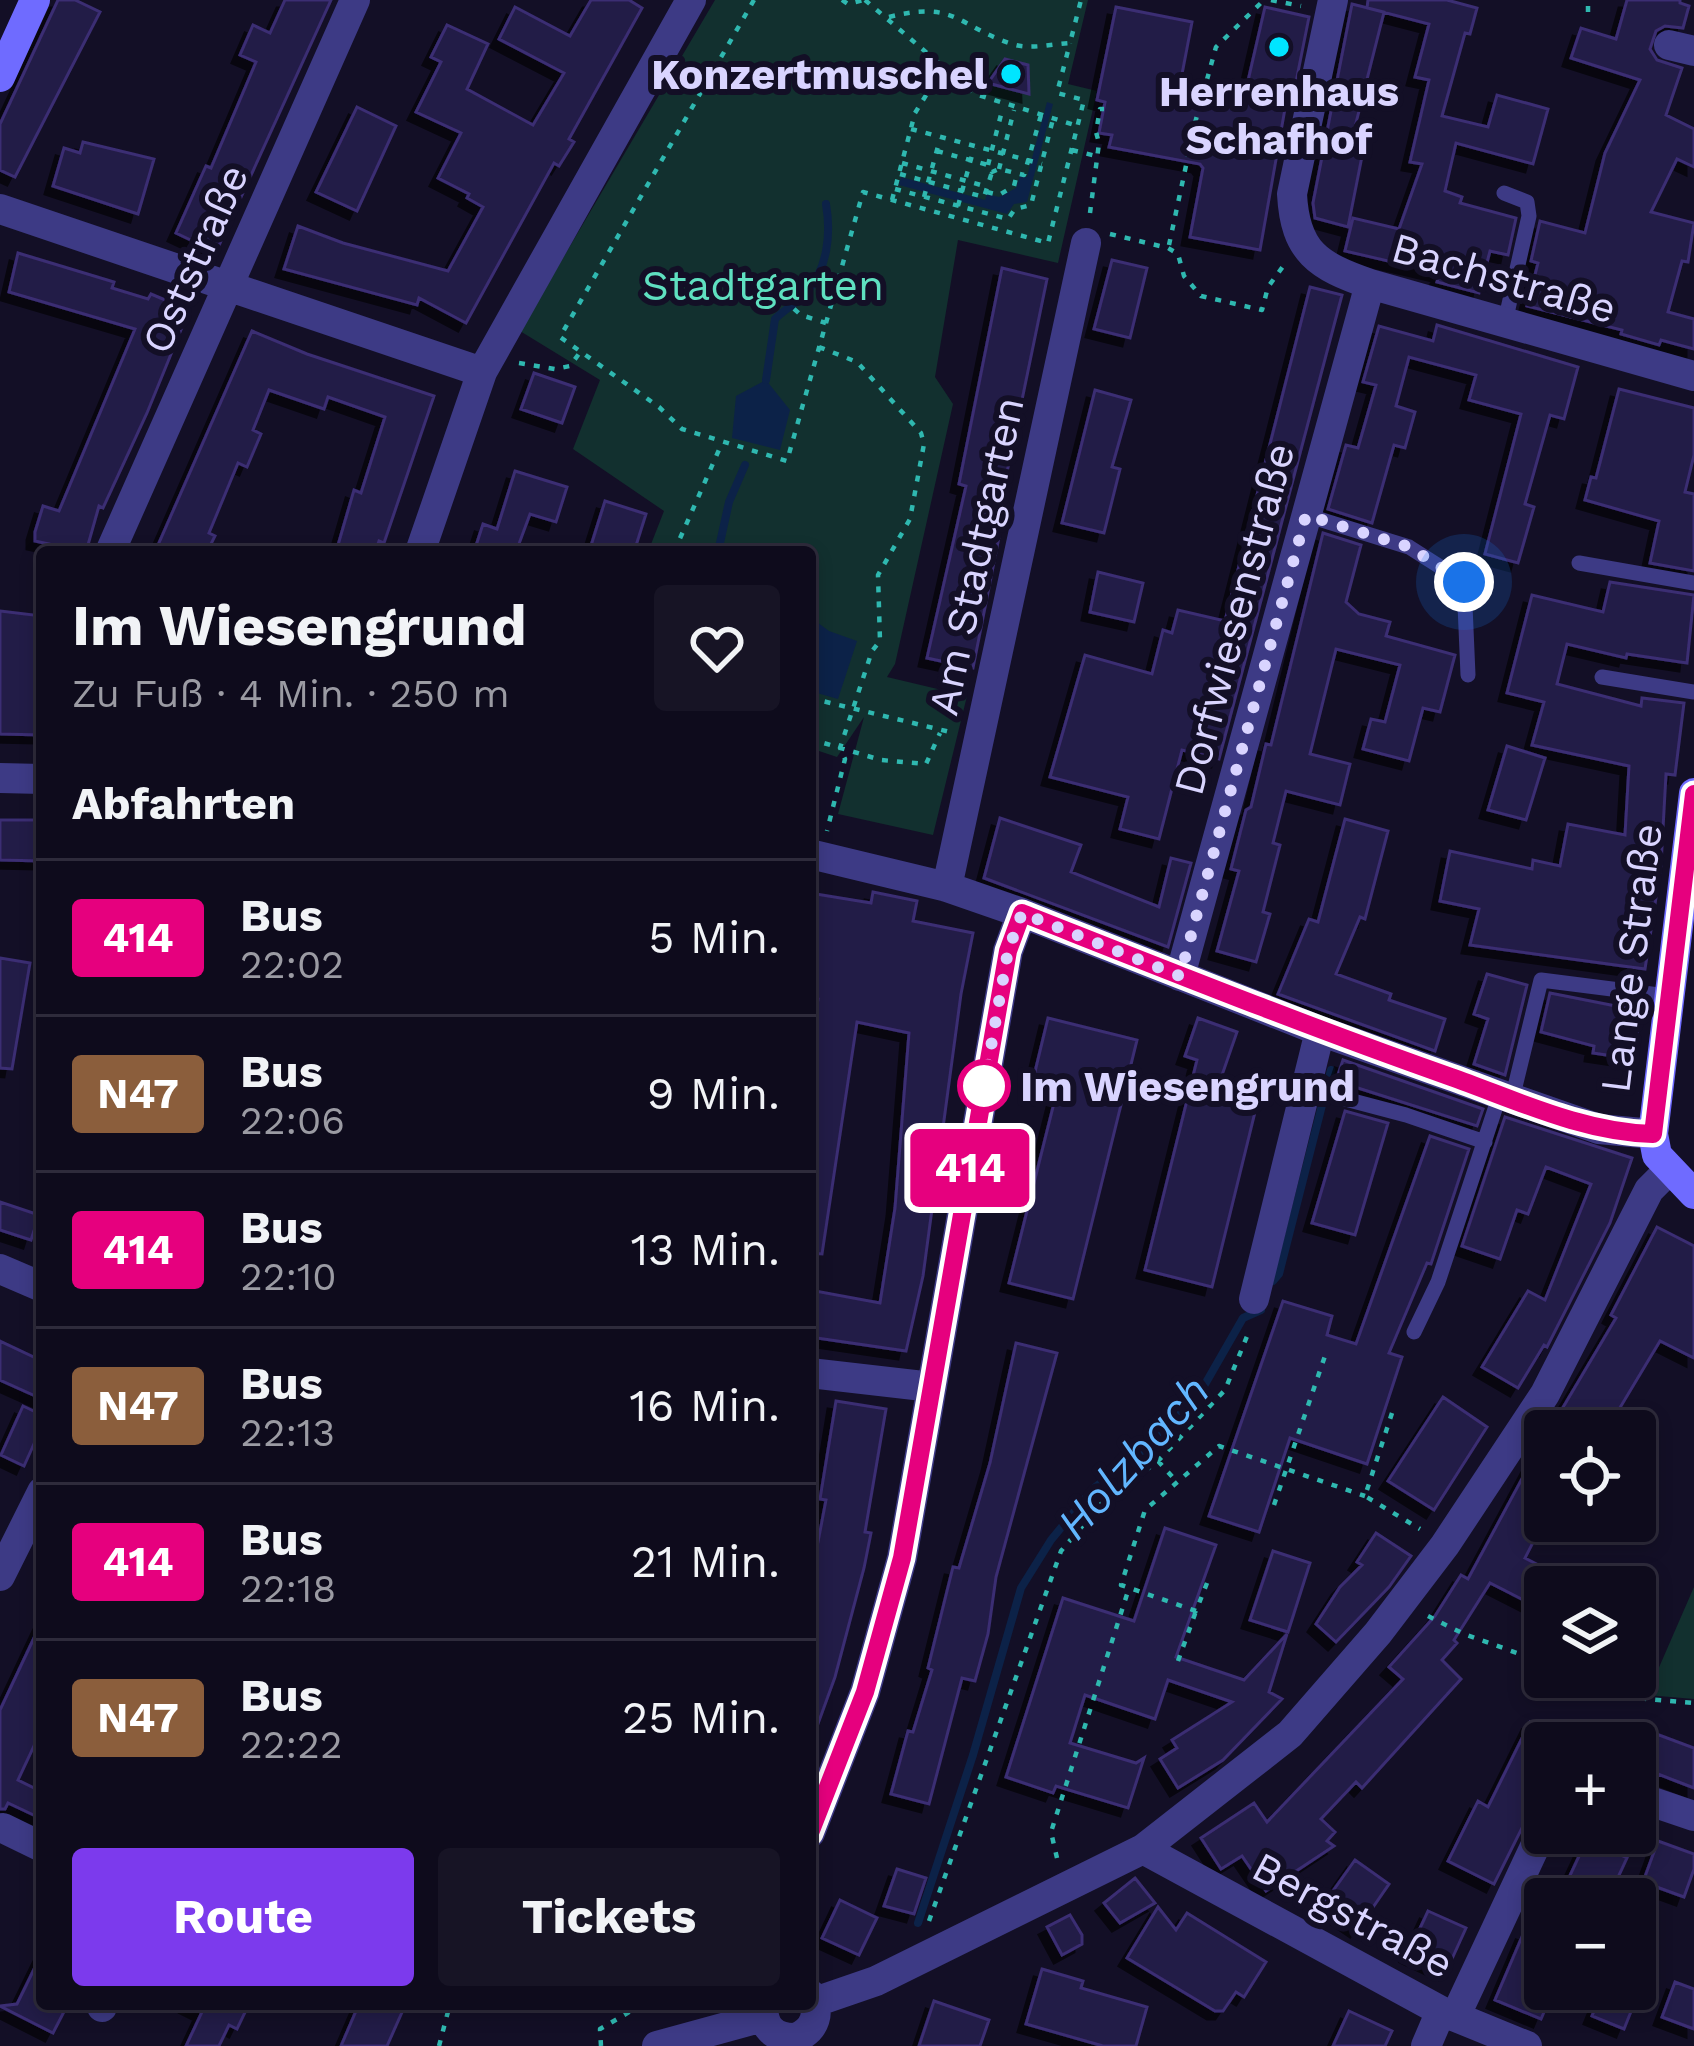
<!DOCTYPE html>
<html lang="de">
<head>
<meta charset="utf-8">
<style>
	:root { --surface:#0e0b1c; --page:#171425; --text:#f1f3f6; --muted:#9b9ba3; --line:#2e2b3b; --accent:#7c3aed }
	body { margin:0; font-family:"Work Sans",sans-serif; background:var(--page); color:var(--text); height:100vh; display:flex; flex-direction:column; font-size:45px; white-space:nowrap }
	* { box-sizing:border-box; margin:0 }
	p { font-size:39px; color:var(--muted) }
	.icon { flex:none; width:66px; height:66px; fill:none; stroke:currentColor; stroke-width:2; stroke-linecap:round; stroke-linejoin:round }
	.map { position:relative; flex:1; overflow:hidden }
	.side { position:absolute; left:36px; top:546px; width:780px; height:1464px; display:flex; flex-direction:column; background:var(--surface); border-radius:12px; box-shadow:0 6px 18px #0003,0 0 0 3px var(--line) }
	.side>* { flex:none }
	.badge { padding:0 24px; border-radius:9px; font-size:42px; line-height:78px }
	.controls { position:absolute; left:1524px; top:1410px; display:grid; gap:24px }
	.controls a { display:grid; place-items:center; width:132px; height:132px; border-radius:12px; background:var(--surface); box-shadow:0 6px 18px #0003,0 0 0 3px var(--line); font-size:60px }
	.you { position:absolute; width:60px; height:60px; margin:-30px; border:9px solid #fff; border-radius:50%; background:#1a73e8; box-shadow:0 0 0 18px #1a73e833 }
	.map>.badge { position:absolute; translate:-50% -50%; box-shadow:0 0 0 6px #fff }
	h2 { padding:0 36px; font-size:45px; line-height:108px }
	.round { display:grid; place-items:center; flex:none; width:126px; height:126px; border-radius:12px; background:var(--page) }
	.summary { display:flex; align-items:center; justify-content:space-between; height:204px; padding:0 36px }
	h1 { font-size:57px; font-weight:700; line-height:90px }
	.action { display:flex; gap:24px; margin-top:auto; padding:24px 36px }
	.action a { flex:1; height:138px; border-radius:12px; background:var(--accent); color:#fff; font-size:48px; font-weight:700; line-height:138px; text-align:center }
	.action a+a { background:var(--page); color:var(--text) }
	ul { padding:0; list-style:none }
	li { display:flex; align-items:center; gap:36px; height:156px; padding:0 36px; border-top:3px solid var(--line) }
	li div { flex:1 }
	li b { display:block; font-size:45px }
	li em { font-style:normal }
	li .badge { min-width:132px; font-weight:700; text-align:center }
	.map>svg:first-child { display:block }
	.green { fill:#12302f }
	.water { fill:#0c2248 }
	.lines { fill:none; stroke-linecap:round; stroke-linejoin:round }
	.stream { stroke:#0c2248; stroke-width:8 }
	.building { fill:#241b47; stroke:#3b2d73; stroke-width:3; filter:url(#shadow) }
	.path { stroke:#2fb8b0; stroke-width:4.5; stroke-dasharray:6 9; stroke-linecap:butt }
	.lane { stroke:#3d3a85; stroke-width:15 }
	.street { stroke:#3d3a85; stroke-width:30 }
	.secondary { stroke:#6f6bff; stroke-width:30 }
	.line-casing { stroke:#fff; stroke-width:27 }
	.line { stroke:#e6007e; stroke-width:18 }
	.walk { stroke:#d9d4ff; stroke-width:12; stroke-dasharray:0 21.6 }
	.poi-dot { fill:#00e5ff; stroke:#130f26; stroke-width:4.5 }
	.stop-dot { fill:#fff; stroke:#e6007e; stroke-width:6 }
	.labels { text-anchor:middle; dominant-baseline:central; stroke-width:12; stroke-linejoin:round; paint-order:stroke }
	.poi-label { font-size:42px; font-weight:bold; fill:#d9d4ff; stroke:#130f26; text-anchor:end }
	.street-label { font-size:42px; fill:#d9d4ff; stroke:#130f26 }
	.park-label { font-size:42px; fill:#5fe0c0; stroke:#130f26 }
	.stop-label { font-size:42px; font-weight:bold; fill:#d9d4ff; stroke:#130f26; text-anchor:start }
	.water-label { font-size:45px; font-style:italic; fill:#62b6ff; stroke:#130f26 }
</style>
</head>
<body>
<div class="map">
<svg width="1694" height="2046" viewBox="0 0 1694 2046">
	<defs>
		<filter id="shadow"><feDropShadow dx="-8" dy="8" stdDeviation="0" flood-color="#0009"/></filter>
	</defs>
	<rect width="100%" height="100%" fill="#130f26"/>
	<!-- green -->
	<path class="green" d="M715,0H1088L1068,84L1097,91L1058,263L958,240L935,377L953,404L895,664L887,677L967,696L933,835L838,814L864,717L837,757L810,748V552H648L664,511L573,449L600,380L520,331Z
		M1694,1587V1699L1647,1695Z"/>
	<!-- water -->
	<path class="water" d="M1047,102L1053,104L1027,202L1014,204L1007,214L899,185L901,177L985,200L987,194L999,197L1016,188L1020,176L1027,177Z
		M766,380L790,410L780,450L732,438L736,396Z
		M810,617L829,631L857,641L838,699L810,691Z"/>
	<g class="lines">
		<!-- stream -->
		<path class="stream" d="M766,380L775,319C785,309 798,302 807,292C828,268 831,233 826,204
			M718,552L729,502L745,465
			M1273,1281L1279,1274L1331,1070
			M918,1923L973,1755L1021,1588L1051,1540L1093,1489L1157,1439L1200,1393L1243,1318L1261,1310"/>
	</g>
	<!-- building -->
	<path class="building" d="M58,0H75L100,12L15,177L0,170V124Z
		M285,0H331L216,252L176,233L206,166L211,168L256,62L240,55L253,25L270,33Z
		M591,0H629L642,8L569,139L574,142L559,166L554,163L466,323L419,298L417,305L284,269L298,226L343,243L448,271L483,207L467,198L469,194L438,178L461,133L416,112L441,62L431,57L447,25L488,44L467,89L533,125L564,73L499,39L515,7L570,36Z
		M1368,0H1447L1477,8L1470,34L1465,33L1442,116L1488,127L1497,95L1548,109L1533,164L1456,143L1445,191L1462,197L1460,203L1516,218L1508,255L1490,251L1479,293L1437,282L1440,273L1345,251L1353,218L1399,229L1422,164L1410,162L1429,80L1415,77L1429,24L1367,8Z
		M1627,0H1680V3L1689,6L1683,28L1665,26L1656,31L1650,49L1657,60L1682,68L1666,115L1694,129V167L1677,159L1651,212L1694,223L1688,262L1682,261L1668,312L1694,319V349L1661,340L1659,345L1621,334L1622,330L1527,306L1538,263L1531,261L1540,221L1585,233L1605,153L1640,80L1571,58L1581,28L1616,39Z
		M1352,4L1384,12L1356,123L1368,126L1348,227L1315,218L1313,203Z
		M1116,7L1192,22L1178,95L1242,107L1265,7L1309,17L1295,87L1289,86L1260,250L1190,237L1203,168L1200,164L1109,147L1112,135L1099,133L1105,102L1097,100Z
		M1005,59L1028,65L1029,94L988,83Z
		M357,107L396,126L357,211L316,192Z
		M83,142L154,159L138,214L53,186L64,148L80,153Z
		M18,253L114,282L112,288L148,299L151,294L189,310L147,413L103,508L99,506L86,552L35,541V532L43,506L59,511L135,329L9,292Z
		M1112,260L1147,268L1130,338L1094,329Z
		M1002,268L1047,279L999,511L1004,512L973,668L927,658L966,486L959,484Z
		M1310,287L1342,295L1219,759L1182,750L1159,839L1120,829L1128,797L1050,777L1085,655L1152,674L1163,630L1172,633L1178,610L1225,621Z
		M1437,325L1578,367L1564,419L1550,415L1525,504L1534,507L1518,563L1485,554L1521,414L1469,400L1476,375L1409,357L1396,406L1415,412L1405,448L1394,445L1372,523L1328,509L1346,445L1358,448L1376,385L1363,382L1379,326L1433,341Z
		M252,331L307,354L434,396L384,543L379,541L375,552H336L354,490L361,493L385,417L328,397L324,409L269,390L253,430L261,434L247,467L238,463L209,533L215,536L207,552H155Z
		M534,373L575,387L562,423L521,409Z
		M1619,389L1694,408V455L1685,492L1694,494V571L1650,563L1659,521L1585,500L1591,477L1596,478Z
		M1095,390L1131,400L1112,467L1120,469L1104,533L1062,523Z
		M515,471L567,487L556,522L530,514L516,552H474L483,524L497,529Z
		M605,501L646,514L634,552H589Z
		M1323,533L1361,545L1346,602L1359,614L1390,622L1386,636L1455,655L1440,712L1423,708L1409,761L1363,749L1371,719L1385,722L1400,665L1336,649L1310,754L1350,764L1340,805L1286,791L1273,843L1280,845L1263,912L1270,914L1256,962L1217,951L1239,871L1231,869L1246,810L1251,807L1266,744L1271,745Z
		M1098,572L1143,583L1134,622L1090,612Z
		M1610,582L1694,595L1687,663L1627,654L1626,658L1567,644L1557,684L1641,706L1642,698L1684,703L1675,775L1666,774L1661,865L1645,969L1470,945L1479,909L1440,901L1450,851L1532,869L1533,860L1560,866L1568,824L1625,835L1629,766L1532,745L1544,702L1507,693L1532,595L1603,612Z
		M0,611L42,616V735L0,734Z
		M1507,746L1545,758L1526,820L1488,810Z
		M1000,818L1081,845L1071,872L1159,907L1171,858L1191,863L1168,947L984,878Z
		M1345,819L1388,831L1365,919L1360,917L1336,974L1391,994L1389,1000L1445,1019L1435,1051L1278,994L1309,919L1318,922Z
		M0,820H42V861L0,860Z
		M873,892L917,901L913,921L973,933L961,994L923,1276L906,1351L810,1337V1290L880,1303L895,1208L909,1033L857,1022L822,1254L810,1253V1057L818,999L810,997V893L871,903Z
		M0,958L30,963L12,1069L0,1068Z
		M1487,974L1527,985L1505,1075L1474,1064L1488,1019L1474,1014Z
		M1550,993L1641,1011L1633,1059L1593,1053L1594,1046L1541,1032Z
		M1048,1018L1137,1040L1073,1299L1009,1283L1059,1083L1034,1076Z
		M1198,1018L1237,1032L1213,1101L1255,1112L1212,1287L1145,1270L1197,1060L1185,1056Z
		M1343,1060L1483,1109L1477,1126L1336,1081Z
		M1345,1111L1388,1123L1355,1235L1312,1223Z
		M1505,1117L1632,1158L1610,1223L1547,1347L1544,1345L1518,1388L1482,1367L1528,1291L1545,1300L1591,1184L1546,1167L1528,1214L1517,1210L1500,1259L1462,1246Z
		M1430,1136L1469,1149L1431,1264L1427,1263L1389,1353L1402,1357L1367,1464L1290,1438L1259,1532L1209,1516L1283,1301L1332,1316L1327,1335L1356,1344Z
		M0,1202L39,1215L31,1240L0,1230Z
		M1657,1227L1694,1246V1358L1660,1341L1606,1431H1549L1616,1318L1611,1315Z
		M0,1341L42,1361V1399L0,1380Z
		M1016,1343L1057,1353L996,1577L988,1634L975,1681L962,1678L929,1804L891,1794L908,1731L913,1732L932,1670L928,1668L953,1567L959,1568L990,1463Z
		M1443,1397L1487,1427L1434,1510L1388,1481Z
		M836,1401L886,1409L865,1532L871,1533L864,1568L835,1677L815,1732L810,1731V1584L826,1500L820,1499Z
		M23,1406L42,1415V1426L24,1466L1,1455Z
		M1545,1436V1519L1525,1558L1581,1587H1545V1611L1490,1583L1454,1640L1457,1643L1442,1660L1461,1679L1362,1788L1356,1782L1321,1819L1335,1832L1327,1841L1334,1846L1266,1891L1242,1856L1221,1869L1201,1838L1254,1803L1267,1822L1403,1679L1389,1667L1435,1616L1461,1575L1468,1579Z
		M1165,1528L1216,1545L1176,1657L1244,1680L1287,1634L1269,1692L1282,1699L1223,1760L1178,1788L1160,1759L1177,1748L1172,1740L1232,1702L1168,1680L1155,1719L1085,1695L1070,1743L1136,1763L1144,1758L1128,1808L1056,1786L1053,1793L1006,1777L1063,1598L1134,1621Z
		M1376,1533L1411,1556L1389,1587L1336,1642L1316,1624L1340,1587L1362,1565L1357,1562Z
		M1273,1551L1310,1563L1288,1632L1250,1620Z
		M42,1621V1729L18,1780L42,1792V1819L8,1803L5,1809H0V1710Z
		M1530,1722L1545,1729V1792L1538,1806L1534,1804L1494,1884L1448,1861L1478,1801L1488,1807Z
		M1635,1726L1694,1748V1788L1658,1774L1656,1779L1635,1771Z
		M1587,1839L1627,1858L1608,1899H1559Z
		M1658,1841L1694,1854V1869L1684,1897L1643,1882Z
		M1355,1860L1389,1884L1358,1929L1323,1905Z
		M897,1869L926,1878L914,1914L884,1906Z
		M1135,1878L1155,1903L1120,1923L1104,1903Z
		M840,1900L877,1918L859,1955L822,1938Z
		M1158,1907L1176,1930L1187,1913L1266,1962L1244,1997L1236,1992L1223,2011H1215L1127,1958Z
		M1428,1911L1466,1928L1446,1972L1408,1954Z
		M1070,1915L1082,1935V1944L1062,1955L1047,1927Z
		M1524,1932L1545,1941V1989H1554L1541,2019L1495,2000Z
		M42,1953V2004H68L53,2033L0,2006L17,2004Z
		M1042,1969L1083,1981L1081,1988L1147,2007L1136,2046H1103L1026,2024Z
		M1675,1982L1694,1989V2029L1662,2017Z
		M1603,1989H1640L1624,2029L1592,2016Z
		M934,2001L989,2020L980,2046H919Z
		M186,2004H249L237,2029L229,2025L219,2046H186L202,2012Z
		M359,2004H389L403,2010L387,2046H341Z
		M1349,2011L1392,2031L1385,2046H1333Z"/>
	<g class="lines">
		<!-- path -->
		<path class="path" d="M754,0L560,337L659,407L682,429L787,461L863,192L1048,243L1084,100L1057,93L1070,43
			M842,0L848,4L864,0
			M865,0L975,94L1078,126
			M1271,0L1301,6
			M1588,12V0
			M889,17C956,0 957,26 1012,44C1029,50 1052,44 1070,43L1081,0
			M1195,123L1216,47L1264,0
			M911,129L1042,164
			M1072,150L1096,156
			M937,151L988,165L992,172L999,169L1024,175L1041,115
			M902,163L988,187
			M988,165L1003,107
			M999,169L1014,110
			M900,174L984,197L992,172
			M895,189L1008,219L1015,209L1031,205L1053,119
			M987,192L999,195L1014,186L1017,174
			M924,197L940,139
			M892,200L915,113L943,68
			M958,206L974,148
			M1090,213L1099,143L1096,132L1100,109H1104
			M1110,234L1168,248L1178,254L1184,276L1201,296L1262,310L1268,287L1284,265
			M1169,245L1193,133
			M768,295L785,301L801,315L826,323
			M819,347L857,362L921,433L924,444L910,519L878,575L880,641L872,651L840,748L845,759L827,831
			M519,363L555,369L570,366L581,351
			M674,552L722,443
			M810,698L950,732
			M810,739L881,760L926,764L940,733
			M1392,1413L1365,1496L1420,1529
			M1158,1461L1177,1482
			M1274,1505L1326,1353
			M1207,1583L1196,1611L1121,1585L1145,1510L1219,1446L1365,1496
			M1428,1616L1464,1634L1545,1663
			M1178,1661L1196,1611
			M1584,1677L1646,1699L1694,1703
			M1057,1858L1051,1832L1129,1588
			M929,1921L1061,1551L1102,1503L1158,1461L1225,1390L1250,1329
			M439,2046L450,2004
			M601,2046L600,2029L643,2004"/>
		<!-- lane -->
		<path class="lane" d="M1504,193L1527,202L1529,216L1505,322
			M1306,515L1409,547L1464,582L1468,675
			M1579,563L1694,583
			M1602,677L1694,692
			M1334,1096L1406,1115L1485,1142
			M1512,1099L1541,980L1667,996
			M1414,1332L1438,1282L1500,1094"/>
		<!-- street -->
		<path class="street" d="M1333,0L1292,194C1295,252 1318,266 1370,284L1694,376
			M1669,45L1694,51
			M0,209L482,372
			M110,552L355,0
			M420,552L482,372L691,0
			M0,778L42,779
			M810,854L947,887L1022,913L1320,1031L1599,1129L1653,1134
			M947,887L1086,243
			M1180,976L1370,284
			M0,1269L42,1287
			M1254,1299L1320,1031
			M810,1373L932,1387
			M0,1576L42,1492
			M1635,1796L1694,1816
			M3,1828L42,1847
			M810,1833L865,1692L902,1558L1008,951L1022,913
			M1143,1849L1441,2011L1527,2046
			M815,2002L876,1981L1143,1849L1290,1734L1378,1633L1445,1545L1545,1394L1649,1190L1669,1170
			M764,2004C761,2026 774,2039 796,2038C816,2029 821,2012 810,1994
			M102,2007L103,2004
			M1455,2017L1545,1825
			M657,2046L763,2017
			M1426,2046L1441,2011"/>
		<!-- secondary -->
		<path class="secondary" d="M0,77L35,0
			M1694,793L1653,1134L1657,1155L1694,1194"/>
	</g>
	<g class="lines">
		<!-- line casing -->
		<g class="line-casing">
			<path id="line" d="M810,1833L865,1692L902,1558L1008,951L1022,913C1164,969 1306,1026 1451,1077C1516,1100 1582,1132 1653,1134L1694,794"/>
		</g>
		<!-- line -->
		<use href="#line" class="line"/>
		<!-- walk -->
		<path class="walk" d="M984,1086L1008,951L1022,913L1180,976L1306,515L1409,547L1464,582"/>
	</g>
	<!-- markers -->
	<g class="poi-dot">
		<circle cx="1279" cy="47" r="12"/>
		<circle cx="1011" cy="74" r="12"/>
	</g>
	<circle class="stop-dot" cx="984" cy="1086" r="24"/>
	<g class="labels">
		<!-- poi labels -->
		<g class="poi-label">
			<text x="987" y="74">Konzertmuschel</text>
			<text x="1279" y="91" text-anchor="middle">Herrenhaus<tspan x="1279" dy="48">Schafhof</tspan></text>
		</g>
		<!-- street labels -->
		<g class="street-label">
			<text transform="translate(195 259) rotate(-66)">Oststraße</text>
			<text transform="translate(1504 278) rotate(16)">Bachstraße</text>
			<text transform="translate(976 556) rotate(-78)">Am Stadtgarten</text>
			<text transform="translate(1234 619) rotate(-75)">Dorfwiesenstraße</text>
			<text transform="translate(1631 958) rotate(-83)">Lange Straße</text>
			<text transform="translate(1353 1915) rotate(28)">Bergstraße</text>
		</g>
		<!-- park labels -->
		<g class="park-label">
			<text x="763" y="285">Stadtgarten</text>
		</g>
		<!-- stop labels -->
		<g class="stop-label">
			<text x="1020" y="1086">Im Wiesengrund</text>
		</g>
		<!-- water labels -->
		<g class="water-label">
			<text transform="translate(1133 1457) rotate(-48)">Holzbach</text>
		</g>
	</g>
</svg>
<div class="controls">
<a><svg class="icon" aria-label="locate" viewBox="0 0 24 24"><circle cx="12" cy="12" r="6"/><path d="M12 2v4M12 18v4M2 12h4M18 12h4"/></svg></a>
<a><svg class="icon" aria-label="layers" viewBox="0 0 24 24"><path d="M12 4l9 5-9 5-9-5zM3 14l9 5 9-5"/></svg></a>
<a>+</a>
<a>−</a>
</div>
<div class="you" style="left:1464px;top:582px"></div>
<b class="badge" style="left:970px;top:1168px;background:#e6007e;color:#fff">414</b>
<section class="side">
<div class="summary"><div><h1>Im Wiesengrund</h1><p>Zu Fuß · 4 Min. · 250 m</p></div><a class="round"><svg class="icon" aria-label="heart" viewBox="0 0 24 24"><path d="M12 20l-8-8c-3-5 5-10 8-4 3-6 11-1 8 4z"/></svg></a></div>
<h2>Abfahrten</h2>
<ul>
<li><span class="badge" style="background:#e6007e;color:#fff">414</span><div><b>Bus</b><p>22:02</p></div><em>5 Min.</em></li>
<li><span class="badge" style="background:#8b5e3c;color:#fff">N47</span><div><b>Bus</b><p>22:06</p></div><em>9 Min.</em></li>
<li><span class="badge" style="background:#e6007e;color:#fff">414</span><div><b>Bus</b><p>22:10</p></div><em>13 Min.</em></li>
<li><span class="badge" style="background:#8b5e3c;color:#fff">N47</span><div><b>Bus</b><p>22:13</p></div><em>16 Min.</em></li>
<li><span class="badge" style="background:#e6007e;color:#fff">414</span><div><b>Bus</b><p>22:18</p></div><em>21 Min.</em></li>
<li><span class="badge" style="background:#8b5e3c;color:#fff">N47</span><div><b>Bus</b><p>22:22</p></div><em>25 Min.</em></li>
</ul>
<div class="action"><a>Route</a><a>Tickets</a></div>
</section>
</div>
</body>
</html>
